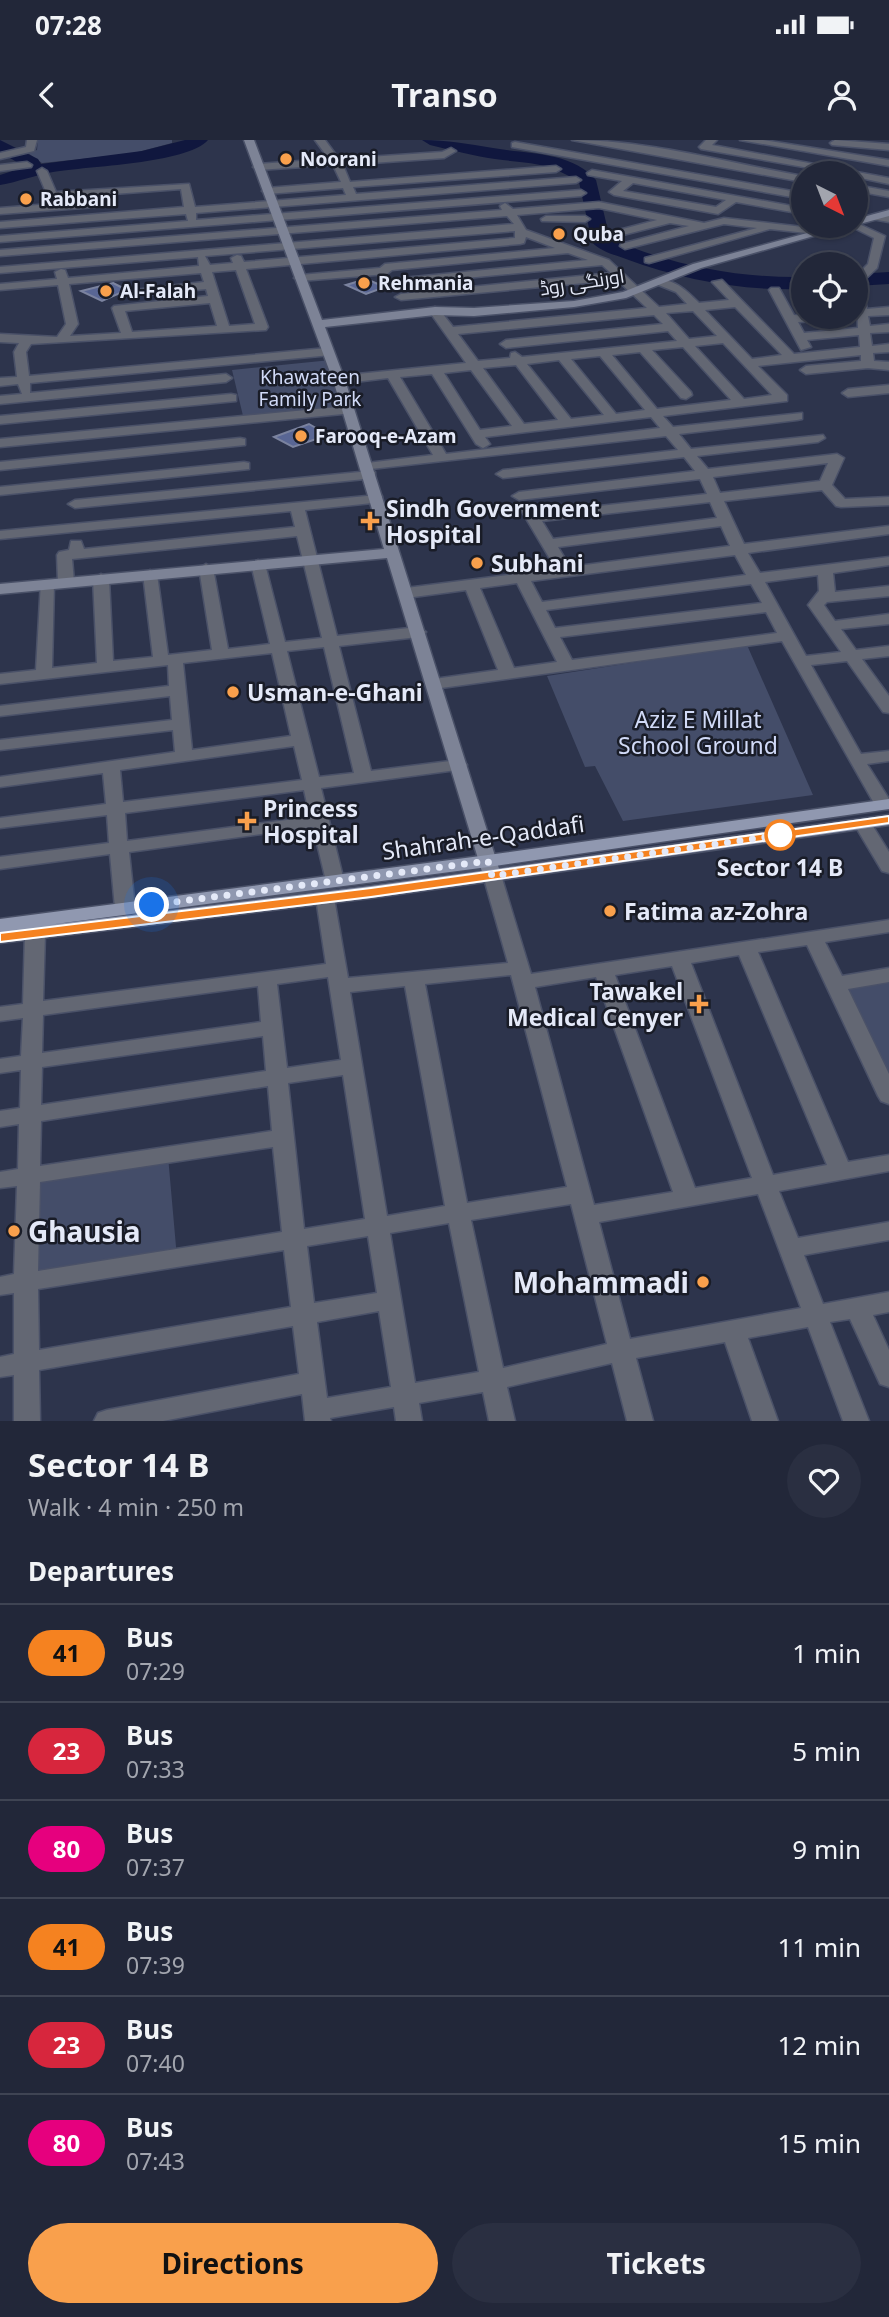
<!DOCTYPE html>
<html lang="en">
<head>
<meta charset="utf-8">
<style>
	:root { --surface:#222739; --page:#2a2f41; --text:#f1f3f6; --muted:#a2a5ae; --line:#3f4453; --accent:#f9a04c }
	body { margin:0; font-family:"Noto Sans",Cairo,sans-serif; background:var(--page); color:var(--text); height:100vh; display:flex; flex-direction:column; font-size:26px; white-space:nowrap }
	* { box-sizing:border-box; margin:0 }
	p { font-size:23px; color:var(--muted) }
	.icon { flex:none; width:38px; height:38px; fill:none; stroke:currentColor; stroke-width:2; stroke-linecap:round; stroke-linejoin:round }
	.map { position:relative; height:1281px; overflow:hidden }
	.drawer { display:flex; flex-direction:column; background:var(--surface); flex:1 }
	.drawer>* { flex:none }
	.badge { padding:0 14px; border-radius:23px; font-size:24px; line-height:46px }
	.needle { width:46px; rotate:138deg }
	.fabs { position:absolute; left:791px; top:21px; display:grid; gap:14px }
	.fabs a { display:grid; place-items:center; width:77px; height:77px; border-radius:50%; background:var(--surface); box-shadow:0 2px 5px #0004,0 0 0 2px var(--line); font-size:35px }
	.you { position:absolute; width:35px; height:35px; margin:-18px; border:5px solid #fff; border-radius:50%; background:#1a73e8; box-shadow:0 0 0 10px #1a73e833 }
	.map>.badge { position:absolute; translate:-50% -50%; box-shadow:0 0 0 4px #fff }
	h2 { padding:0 28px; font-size:26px; line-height:63px }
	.round { display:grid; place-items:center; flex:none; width:74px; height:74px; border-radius:37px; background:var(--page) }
	.summary { display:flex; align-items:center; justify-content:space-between; height:119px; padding:0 28px }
	h1 { font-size:33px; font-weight:700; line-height:52px }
	.primary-button { display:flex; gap:14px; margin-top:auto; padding:14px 28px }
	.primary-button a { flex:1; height:80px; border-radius:42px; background:var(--accent); color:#111; font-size:28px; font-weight:700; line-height:80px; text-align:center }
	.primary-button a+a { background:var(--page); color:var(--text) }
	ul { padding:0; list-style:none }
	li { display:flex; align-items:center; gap:21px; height:98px; padding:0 28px; border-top:2px solid var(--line) }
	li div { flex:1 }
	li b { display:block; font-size:26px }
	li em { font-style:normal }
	li .badge { min-width:77px; font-weight:700; text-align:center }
	.status { display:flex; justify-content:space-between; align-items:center; height:49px; padding:0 35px; background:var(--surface); direction:ltr }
	.status svg { height:19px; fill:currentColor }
	header { display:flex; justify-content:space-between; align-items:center; height:91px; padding:0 28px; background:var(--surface); font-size:32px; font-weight:700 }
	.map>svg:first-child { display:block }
	.green { fill:#444d69 }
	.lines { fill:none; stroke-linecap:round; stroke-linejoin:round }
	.river { fill:#10173e; fill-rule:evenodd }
	.building { fill:#596694; stroke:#7b839f; stroke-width:2 }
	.street-casing { stroke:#4a5168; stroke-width:3 }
	.secondary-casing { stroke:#4a5168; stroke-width:3 }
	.primary-casing { stroke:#4a5168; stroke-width:3 }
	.street { fill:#636773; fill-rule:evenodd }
	.secondary { fill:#7d8396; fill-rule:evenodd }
	.primary { fill:#9098b0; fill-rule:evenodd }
	.line { fill:#f58220; stroke:#fff; stroke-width:2 }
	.walk { stroke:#e4e9f8; stroke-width:7; stroke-dasharray:0 12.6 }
	.poi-dot { fill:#f9a04c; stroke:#191c27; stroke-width:2.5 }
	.stop-dot { fill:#fff; stroke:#f58220; stroke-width:3.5 }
	.labels { text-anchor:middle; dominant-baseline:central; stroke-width:5; stroke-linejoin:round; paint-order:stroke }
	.far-poi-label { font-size:19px; font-weight:bold; fill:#e4e9f8; stroke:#191c27; text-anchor:start }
	.far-street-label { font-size:19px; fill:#e4e9f8; stroke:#191c27 }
	.far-park-label { font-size:19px; fill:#d1daf7; stroke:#191c27 }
	.poi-label { font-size:23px; font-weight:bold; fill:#e4e9f8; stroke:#191c27; text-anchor:start }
	.park-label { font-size:23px; fill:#d1daf7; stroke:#191c27 }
	.street-label { font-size:23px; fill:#e4e9f8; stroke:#191c27 }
	.stop-label { font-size:23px; font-weight:bold; fill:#e4e9f8; stroke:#191c27 }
	.near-poi-label { font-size:28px; font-weight:bold; fill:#e4e9f8; stroke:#191c27; text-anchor:start }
</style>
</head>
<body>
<div class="status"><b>07:28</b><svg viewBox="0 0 49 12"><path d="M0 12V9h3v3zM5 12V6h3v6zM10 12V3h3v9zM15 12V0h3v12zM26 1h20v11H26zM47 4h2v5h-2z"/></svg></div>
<header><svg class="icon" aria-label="back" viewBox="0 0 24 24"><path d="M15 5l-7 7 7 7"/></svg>Transo<svg class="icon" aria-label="person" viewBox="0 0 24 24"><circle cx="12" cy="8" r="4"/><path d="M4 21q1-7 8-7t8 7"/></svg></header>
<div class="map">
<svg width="889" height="1281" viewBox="0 0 889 1281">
	<rect width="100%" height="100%" fill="#2d344c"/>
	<!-- green -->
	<path class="green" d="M38,0H172V3L130,14L42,23L28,13L37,10Z
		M331,220L348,270L244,280L232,230Z
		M747,505L813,655L623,681L595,626L585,627L547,536Z
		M889,835V956L835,844Z
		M168,1016L177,1118L26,1142L29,1036Z"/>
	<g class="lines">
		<!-- river -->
		<path class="river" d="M0,0L38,19L41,24L142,11L185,0H208C187,24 87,26 53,32C35,35 18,42 0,45V35L25,27L0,12Z
			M422,0C447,0 468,4 493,8C525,14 572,11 596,40L610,99C673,125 735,138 803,137V149C742,151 683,140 626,119C615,115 599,111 592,102L579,42C547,21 530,24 495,19C473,16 452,10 430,5Z
			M889,132V144L856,146V134Z"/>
	</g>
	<!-- building -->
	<path class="building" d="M366,139L385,147L366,154L346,145Z
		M113,143L127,150L102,161L81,151Z
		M309,284L328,295L293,307L274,297Z"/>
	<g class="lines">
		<!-- street casing -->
		<g class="street-casing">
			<path id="street" d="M27,0H37L34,11L0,19V13L26,7Z
				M315,0H325L339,19L442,12L451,8L456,11L444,18L343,25L350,42L556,26L561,29L556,32L353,47L356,54L576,37L581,40L576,43L196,73V80L581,50L586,53L581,56L0,102V96L188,81L186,74L0,88V82L184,67L181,49L59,58L61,63L110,60L115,63L110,66L0,74V68L51,64L37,31L42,28L47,31L56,52L189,44L195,67L346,55L343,48L267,54L262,51L267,48L341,42L333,25L258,30L253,27L258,24L329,19Z
				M572,0C649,0 728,23 803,36V42Z
				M706,0H717L712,5L889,38V44L856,37V33H838L701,9L699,7Z
				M740,0H763L889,20V26Z
				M835,0L889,4V10L832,5L830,3Z
				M515,2L803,53V59L512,7V3Z
				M27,22L32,25L31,27L0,31V25Z
				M592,30L803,68V74L736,62L718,74L614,55L609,52L622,41L588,35L587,33ZM633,43L726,60L716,67L623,51Z
				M856,45L889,51V57L856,51Z
				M599,62L704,83L724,78L829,90V94L825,95L770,89L649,123L645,122V118L757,88L724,84L625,109L620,106L621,104L689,86L670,83L619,96L615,95V91L657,80L599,68L517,75L526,90L609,120L659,167L687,164L676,152L656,144V140C674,138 687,151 699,163L729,160L712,142L722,140L794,214L860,207L859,195L807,200L811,207L801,210L769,150L771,148H779L794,175L824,177L818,181L798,182L804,193L858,188L856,136L868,124L874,98L850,86L859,84L885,96L877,128L858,146L862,149L867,169L889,167V175L868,176L870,186L889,184V192L870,193L872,206L889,204V212L873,213L874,221L889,222V230L868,228L806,234L800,230L806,226L861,221V215L758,226L787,255V261L663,276L673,287L802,273V279L797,280L679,294L691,309L823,295L825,298L818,302L697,316L708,329L837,314L844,318L832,345L845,359L889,357V365L841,367L836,366L822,350L724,361L744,404L889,386V394L748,413L760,433L889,417V425L833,433L835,452L889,446V456L827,462L824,465L835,481L889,474V484L841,489L856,510L889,506V516L862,519L889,556V573L883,572L847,521L811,525L861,614L889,611V621L867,624L889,659V669H878L875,665L782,501L434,549L426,544L434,539L498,530L466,450L406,458L398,453L406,448L556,429L521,370L523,367H533L537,373L707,354L700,339L519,360L512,356L519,352L695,331L684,317L503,338L496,334L503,330L678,310L666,296L362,330V324L367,323L433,315L388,238L338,244L332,240L338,236L466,223L429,171L435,167L439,169L453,187L647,168L617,140L401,160L395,157L401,154L611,133L602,125L393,145L387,142L393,139L588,120L568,113L392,130L387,134L300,141L294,138L300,135L380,128L385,124L555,108L526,97L524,103L520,104L246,129L268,187L266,190L31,204L26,212L29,236L327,208L333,212L331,215L30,243V253L226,234L232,238L226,242L0,264V256L22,254L18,244L0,246V238L17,237L14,212L19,203L0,202V194L57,197L66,184L58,145L0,150V144L57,139L55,132L61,129L65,130L68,138L199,126L198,117L0,133V127L514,84L507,76L0,116V110L502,70L500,66L505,63L513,69ZM515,91V98L244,122L241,116L237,115L231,118L233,123L210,125L205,116ZM236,130L255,184L229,186L212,132ZM201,133L204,142L134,150L128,153L134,156L206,149L208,156L114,166L112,168L121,193L70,196L78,184L69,144ZM210,163L217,186L132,192L125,171ZM735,167L782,215L752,219L705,170ZM693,171L717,196L689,199L666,173ZM654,175L663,184L506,200L500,204L506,208L668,191L677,201L522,217L515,212L511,213L510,218L478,221L458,194ZM723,203L772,255L744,259L695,206ZM683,207L731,260L657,269L612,215L640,212L681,258L686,259L692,255L691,252L652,210ZM600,216L645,270L616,274L571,219ZM559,220L604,275L571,279L527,224ZM516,225L558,280L524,284L483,228ZM471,230L512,286L480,290L444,233ZM432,234L476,304L483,308L490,304L485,297L651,277L660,288L446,314L400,237ZM828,323L820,341L720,353L713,337ZM710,362L717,378L553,399L542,381ZM721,386L730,406L570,427L558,407ZM735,415L746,435L542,462L531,441ZM818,435L819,451L808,465L841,512L806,516L765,442ZM517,443L557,522L514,528L480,448ZM751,444L762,463L555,488L546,470ZM766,472L777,493L572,520L560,497Z
				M876,74L889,76V82L872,79V75Z
				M546,76H585L590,79L585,82L542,81L541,79Z
				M889,245V253L848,257L842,253L848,249Z
				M231,254L236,255V261L0,284V276Z
				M348,266L354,270L353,273L0,307V299Z
				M240,298L245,299V305L0,330V322Z
				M244,322L249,323V329L0,355V347Z
				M370,331L375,332V338L75,368L68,364L75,360Z
				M377,355L382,356V362L305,370L337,496L418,487L426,492L418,497L339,506L371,631L458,620L464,621L467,625L464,629L321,648L344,741L335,747L326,741L313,687L129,712L135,768L132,772H118L115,768L110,714L0,729V717L109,703L107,675L0,688V678L106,664L103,633L0,647V637L175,612L173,590L0,610V600L172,580L170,556L0,576V566L169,546L168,525L0,544V534L36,530L41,441H51L54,444L52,528L97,523L93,439L101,434L109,439L113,521L153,517L143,434L150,430L157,434L168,515L212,510L199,428L206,424L213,428L228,509L270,504L251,424L258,420L265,424L285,502L322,498L297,396L72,419L74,442L66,447L58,442L57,415L59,412L69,410L71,401H81L84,409L295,387L291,371L0,399V391ZM324,507L354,633L319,637L287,511ZM272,513L291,596L192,610L183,523ZM294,606L302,640L123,662L120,630ZM304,650L310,677L127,701L125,673Z
				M863,679L869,680L889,712V733L882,731L854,684Z
				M492,729L501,735L531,834L889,780V792L825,802L842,836L889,828V842L848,849L889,934V964L881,961L878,956L807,805L758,812L848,1022L889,1015V1031L779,1051L798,1098L889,1082V1100L804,1115L823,1164L889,1152V1172L873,1175L889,1210V1247L880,1244L850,1179L830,1182L869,1281H843L808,1187L748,1198L778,1281H752L725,1202L636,1218L653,1281H627L612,1223L507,1247L515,1281H489L483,1252L419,1263L422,1281H396L394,1267L330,1278L331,1281H305L302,1254L163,1281H94L98,1273L107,1270L299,1234L293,1186L39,1230L40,1281H14V1235L0,1237V1217L14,1214V1153L0,1155V1137L14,1134L17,1046L0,1048V1032L18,1029L19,984L0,987V971L20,968L21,930L0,933V919L21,916L23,878L0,881V867L23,864L25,793L28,789H42L45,793L43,861L326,824L316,758L318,754H332L334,758L348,838L508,823L483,735ZM739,815L827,1025L773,1035L691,823ZM672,826L752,1038L695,1048L615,835ZM511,835L567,1047L467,1063L425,844ZM328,837L341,920L287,928L277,844ZM596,837L673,1052L594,1065L535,847ZM258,846L261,882L42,913L43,875ZM405,846L445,1066L387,1076L350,852ZM263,896L266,931L41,965L42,927ZM343,935L365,1079L304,1089L288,943ZM268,946L272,991L40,1026L41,981ZM273,1007L282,1092L38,1131L40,1042ZM758,1054L801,1168L630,1199L599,1082ZM571,1064L607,1204L503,1228L471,1080ZM449,1083L479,1232L415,1243L390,1093ZM368,1096L377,1153L314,1163L307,1106ZM284,1110L291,1167L39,1210L38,1149ZM379,1171L391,1247L327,1258L317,1182Z"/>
		</g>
		<!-- secondary casing -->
		<g class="secondary-casing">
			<path id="secondary" d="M244,0H254L322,180L435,167L474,168L574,161L623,152L693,124L833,86H849L701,128L626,158L574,167L474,176L435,175L325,187L346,243L501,735L499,739L492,741L483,735L387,418L0,454V444L384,409L334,243Z
				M889,70V76L856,85V79Z"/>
		</g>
		<!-- primary casing -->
		<g class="primary-casing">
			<path id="primary" d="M889,659V669L488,727L48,785L371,746L889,675V685L371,758L0,803V779L488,715Z"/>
		</g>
		<!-- street -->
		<use href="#street" class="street"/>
		<!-- secondary -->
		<use href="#secondary" class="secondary"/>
		<!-- primary -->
		<use href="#primary" class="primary"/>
	</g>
	<!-- line -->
	<path class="line" d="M889,676V683L371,757L0,802V793L371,748Z"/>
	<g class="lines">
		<!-- walk -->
		<path class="walk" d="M152,765L488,721L492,736L788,694L780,695"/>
	</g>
	<!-- markers -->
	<g class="poi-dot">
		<circle cx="286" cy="19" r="7"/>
		<circle cx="26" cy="59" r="7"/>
		<circle cx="559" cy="94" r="7"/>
		<circle cx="364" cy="143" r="7"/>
		<circle cx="106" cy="151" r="7"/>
		<circle cx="301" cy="296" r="7"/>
		<path d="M366.5 370.5h7v7h7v7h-7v7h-7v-7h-7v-7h7z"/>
		<circle cx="477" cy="423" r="7"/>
		<circle cx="233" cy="552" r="7"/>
		<path d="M243.5 670.5h7v7h7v7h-7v7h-7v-7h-7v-7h7z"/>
		<circle cx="610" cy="771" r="7"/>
		<path d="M695.5 853.5h7v7h7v7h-7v7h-7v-7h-7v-7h7z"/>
		<circle cx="14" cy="1091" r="7"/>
		<circle cx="703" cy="1142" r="7"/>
	</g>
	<circle class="stop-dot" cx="780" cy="695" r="14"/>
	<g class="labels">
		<!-- far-poi labels -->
		<g class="far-poi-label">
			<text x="300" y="19">Noorani</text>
			<text x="40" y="59">Rabbani</text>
			<text x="573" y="94">Quba</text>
			<text x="378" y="143">Rehmania</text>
			<text x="120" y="151">Al-Falah</text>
			<text x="315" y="296">Farooq-e-Azam</text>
		</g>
		<!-- far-street labels -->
		<g class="far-street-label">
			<text transform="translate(582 142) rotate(-9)">اورنگی روڈ</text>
		</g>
		<!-- far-park labels -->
		<g class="far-park-label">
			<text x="310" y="237">Khawateen<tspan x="310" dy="22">Family Park</tspan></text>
		</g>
		<!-- poi labels -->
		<g class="poi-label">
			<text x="386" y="368">Sindh Government<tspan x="386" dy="26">Hospital</tspan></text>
			<text x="491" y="423">Subhani</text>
			<text x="247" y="552">Usman-e-Ghani</text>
			<text x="263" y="668">Princess<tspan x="263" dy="26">Hospital</tspan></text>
			<text x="624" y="771">Fatima az-Zohra</text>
			<text x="683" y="851" text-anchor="end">Tawakel<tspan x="683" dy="26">Medical Cenyer</tspan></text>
		</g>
		<!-- park labels -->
		<g class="park-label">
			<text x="698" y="579">Aziz E Millat<tspan x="698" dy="26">School Ground</tspan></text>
		</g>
		<!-- street labels -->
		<g class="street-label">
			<text transform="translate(483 697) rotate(-8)">Shahrah-e-Qaddafi</text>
		</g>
		<!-- stop labels -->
		<g class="stop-label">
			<text x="780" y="727">Sector 14 B</text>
		</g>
		<!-- near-poi labels -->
		<g class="near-poi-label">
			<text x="28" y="1091">Ghausia</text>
			<text x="689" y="1142" text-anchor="end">Mohammadi</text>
		</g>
	</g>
</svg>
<div class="fabs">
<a><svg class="needle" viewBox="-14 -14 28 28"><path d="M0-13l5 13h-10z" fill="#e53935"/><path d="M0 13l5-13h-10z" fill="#a2a5ae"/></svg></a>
<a><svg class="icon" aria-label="locate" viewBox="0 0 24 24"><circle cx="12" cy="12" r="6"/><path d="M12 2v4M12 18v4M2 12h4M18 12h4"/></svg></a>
</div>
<div class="you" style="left:152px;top:765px"></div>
</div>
<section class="drawer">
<div class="summary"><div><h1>Sector 14 B</h1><p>Walk · 4 min · 250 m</p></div><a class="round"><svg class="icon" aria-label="heart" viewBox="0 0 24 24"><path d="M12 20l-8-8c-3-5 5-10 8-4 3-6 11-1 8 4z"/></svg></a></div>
<h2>Departures</h2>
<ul>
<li><span class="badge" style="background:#f58220;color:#111">41</span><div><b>Bus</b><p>07:29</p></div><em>1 min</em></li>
<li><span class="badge" style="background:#d7263d;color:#fff">23</span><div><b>Bus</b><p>07:33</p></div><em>5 min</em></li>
<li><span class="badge" style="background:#e6007e;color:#fff">80</span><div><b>Bus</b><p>07:37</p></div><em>9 min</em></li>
<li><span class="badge" style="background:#f58220;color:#111">41</span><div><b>Bus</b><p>07:39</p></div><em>11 min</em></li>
<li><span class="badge" style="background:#d7263d;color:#fff">23</span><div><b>Bus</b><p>07:40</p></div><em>12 min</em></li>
<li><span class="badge" style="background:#e6007e;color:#fff">80</span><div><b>Bus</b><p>07:43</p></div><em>15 min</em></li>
</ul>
<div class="primary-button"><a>Directions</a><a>Tickets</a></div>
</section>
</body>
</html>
